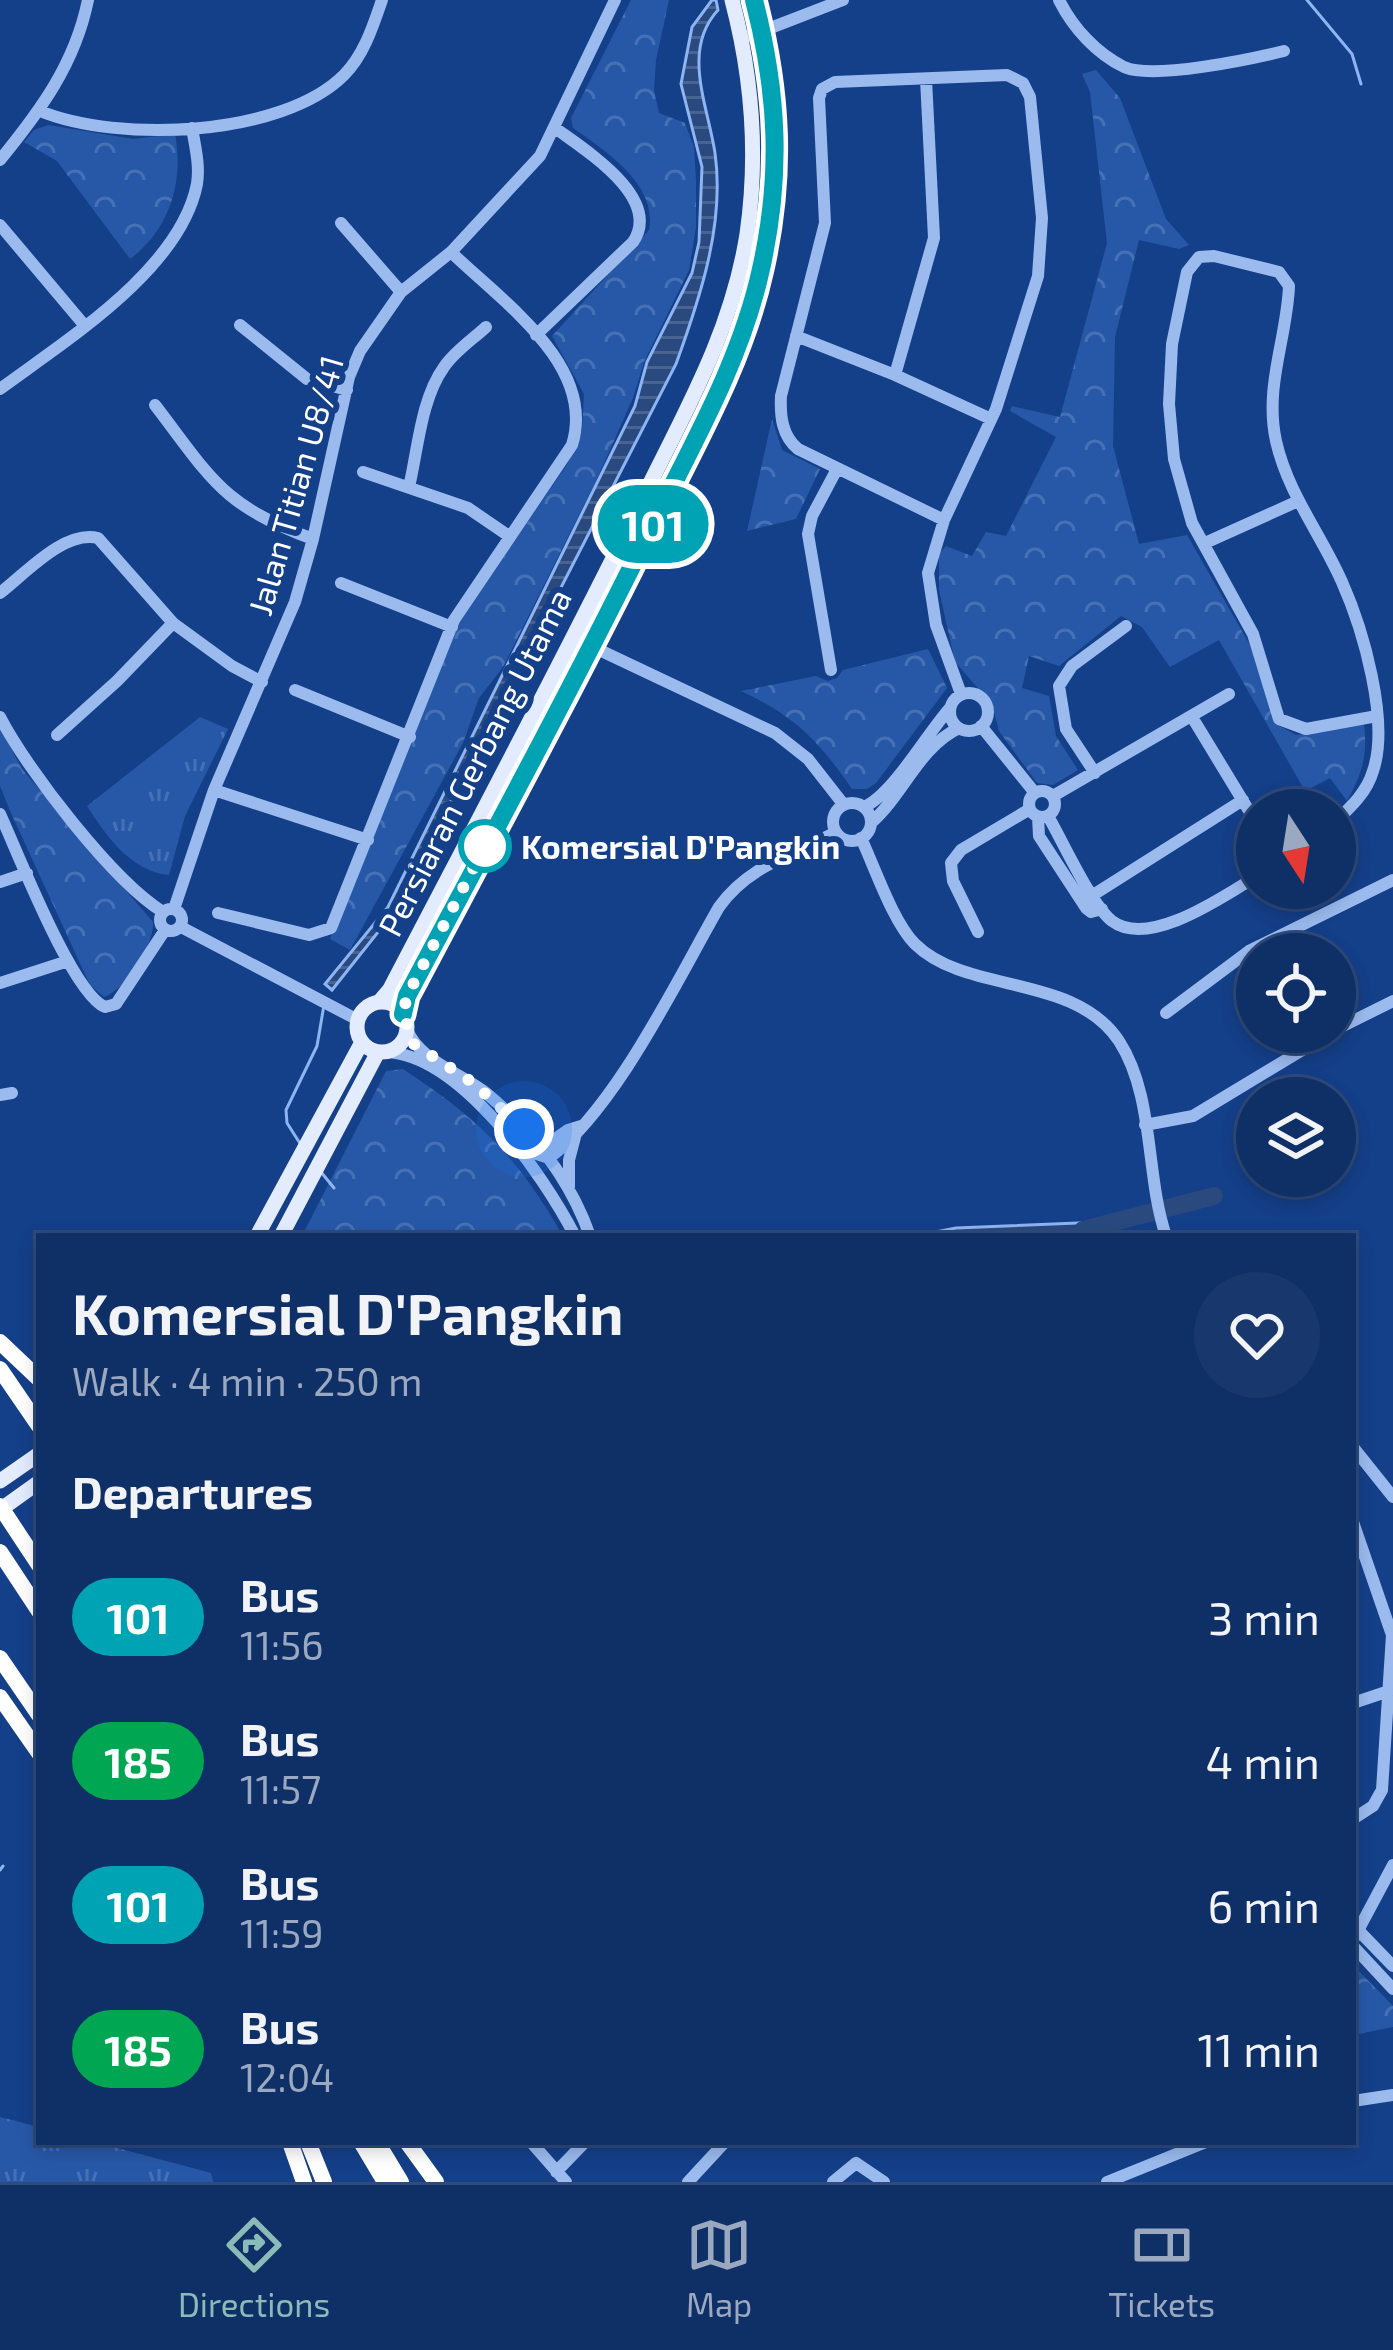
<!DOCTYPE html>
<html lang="en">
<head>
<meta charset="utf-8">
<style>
	:root { --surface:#0f2f67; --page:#18376d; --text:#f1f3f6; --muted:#9ba9c0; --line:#2f4a7b; --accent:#8bbbb9 }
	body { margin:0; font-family:"Exo 2",sans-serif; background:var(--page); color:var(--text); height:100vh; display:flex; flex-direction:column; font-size:45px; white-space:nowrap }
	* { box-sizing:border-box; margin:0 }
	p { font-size:39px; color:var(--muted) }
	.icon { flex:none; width:66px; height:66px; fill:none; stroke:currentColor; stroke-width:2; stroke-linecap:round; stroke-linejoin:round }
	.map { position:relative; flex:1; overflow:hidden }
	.sheet { position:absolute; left:36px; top:1233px; width:1320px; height:912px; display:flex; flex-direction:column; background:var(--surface); border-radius:0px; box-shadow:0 6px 18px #0003,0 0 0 3px var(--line) }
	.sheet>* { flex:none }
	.badge { padding:0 24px; border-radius:39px; font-size:42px; line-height:78px }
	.needle { width:78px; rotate:168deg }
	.tools { position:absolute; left:1236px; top:789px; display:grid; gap:24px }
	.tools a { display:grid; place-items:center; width:120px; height:120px; border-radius:50%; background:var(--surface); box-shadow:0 6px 18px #0003,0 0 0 3px var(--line); font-size:60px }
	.you { position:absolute; width:60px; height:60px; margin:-30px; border:9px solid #fff; border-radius:50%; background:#1a73e8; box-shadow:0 0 0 18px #1a73e833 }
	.map>.badge { position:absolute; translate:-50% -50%; box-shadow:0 0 0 6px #fff }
	h2 { padding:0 36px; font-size:45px; line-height:108px }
	.round { display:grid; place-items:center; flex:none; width:126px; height:126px; border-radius:63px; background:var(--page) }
	.overview { display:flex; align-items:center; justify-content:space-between; height:204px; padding:0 36px }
	h1 { font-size:57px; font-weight:700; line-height:90px }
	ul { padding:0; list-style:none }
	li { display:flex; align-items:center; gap:36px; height:144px; padding:0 36px }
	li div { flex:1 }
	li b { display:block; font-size:45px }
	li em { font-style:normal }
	li .badge { min-width:132px; font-weight:700; text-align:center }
	.dock { display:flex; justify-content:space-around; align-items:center; height:168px; border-top:3px solid var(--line); background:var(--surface); font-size:33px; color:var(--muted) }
	.dock a { display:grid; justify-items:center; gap:6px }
	.dock .current { color:var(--accent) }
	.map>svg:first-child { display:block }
	.grass { fill:url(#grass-tufts) }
	.park { fill:url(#park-crowns) }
	.water { fill:url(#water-rules); stroke:#8db5f2; stroke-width:3 }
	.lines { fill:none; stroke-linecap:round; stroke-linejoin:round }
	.stream { stroke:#8db5f2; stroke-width:3 }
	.river { stroke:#29497f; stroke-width:18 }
	.minor { stroke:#9bbbef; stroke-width:12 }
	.major { stroke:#e3ecff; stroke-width:15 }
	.highway { stroke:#fff; stroke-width:16 }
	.highway-bridge { stroke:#fff; stroke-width:16 }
	.line-casing { stroke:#fff; stroke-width:27 }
	.line { stroke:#00a3b4; stroke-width:18 }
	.walk { stroke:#fff; stroke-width:12; stroke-dasharray:0 21.6 }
	.stop-dot { fill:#fff; stroke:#00a3b4; stroke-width:6 }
	.labels { text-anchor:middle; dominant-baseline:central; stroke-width:12; stroke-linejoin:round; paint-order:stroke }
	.street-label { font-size:33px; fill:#fff; stroke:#143f89 }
	.stop-label { font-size:33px; font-weight:bold; fill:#fff; stroke:#143f89; text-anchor:start }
</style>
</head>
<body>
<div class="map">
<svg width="1393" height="2182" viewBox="0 0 1393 2182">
	<defs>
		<pattern id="grass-tufts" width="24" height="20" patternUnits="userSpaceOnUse" patternTransform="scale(3)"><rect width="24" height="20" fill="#2758a8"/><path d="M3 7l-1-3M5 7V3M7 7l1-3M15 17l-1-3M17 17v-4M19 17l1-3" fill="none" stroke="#4771b5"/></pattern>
		<pattern id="park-crowns" width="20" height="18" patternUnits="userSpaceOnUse" patternTransform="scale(3)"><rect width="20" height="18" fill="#2758a8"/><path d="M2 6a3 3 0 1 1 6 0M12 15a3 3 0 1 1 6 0" fill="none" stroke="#4771b5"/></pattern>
		<pattern id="water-rules" width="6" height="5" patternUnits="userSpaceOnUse" patternTransform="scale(3)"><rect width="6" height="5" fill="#29497f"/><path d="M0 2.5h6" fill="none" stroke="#496492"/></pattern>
	</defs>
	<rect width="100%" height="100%" fill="#143f89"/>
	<!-- grass -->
	<path class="grass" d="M200,717L228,729L185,816L169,875C131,871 107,837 87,806Z
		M0,2117L39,2127V2142H95L211,2173L213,2182H0Z"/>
	<!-- park -->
	<path class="park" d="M631,0H669L656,60L654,90L659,113L685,123L694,147L696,181V227L689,270L644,362L633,398L596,481L503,667L479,698L463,743L350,950L330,939L460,621L568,463L582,430L584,394L552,336L649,230C658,184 605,151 573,128L571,118Z
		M1096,70L1120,98L1166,219L1189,245L1179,249L1139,240L1115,337L1113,446L1139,544L1187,535L1250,645L1276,724L1296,735L1364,724C1368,755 1362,774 1347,801L1330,778L1305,791L1219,640L1170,667L1142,627L1121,616L1059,666L1029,656L1022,688L1049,696L1056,736L1078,770L1053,785L1037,783L999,731L992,704L955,662L939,590V554L946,546L972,556L986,532L1006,536L1056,437L1010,411L1012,406L1060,417L1107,243L1090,92L1082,74Z
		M48,125L133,139L175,134C184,181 170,229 130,259L57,161L24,142L34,130Z
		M772,419L782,450L820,469L796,519L747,531Z
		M928,649L947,688L876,783L867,789H852C819,741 795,716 741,691L816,676L828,681L837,678L843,670Z
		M0,727L22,769L153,922C154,946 127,989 104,997L90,985L11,813L0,786Z
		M403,1069C479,1119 518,1157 563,1236H302L386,1071Z
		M1353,1965L1393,2006V2027L1353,2035Z"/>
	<!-- water -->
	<path class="water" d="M712,0H716L718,10C681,50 708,106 715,153C725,224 700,298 676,364L394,912L332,990L325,984L388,907L635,406L647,362L692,273L699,242L702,167L681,84L692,27Z
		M1102,1222L1104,1230L1091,1236H915L956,1228Z"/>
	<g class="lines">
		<!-- stream -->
		<path class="stream" d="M1307,0L1352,54L1361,84
			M301,1145L287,1123L286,1110L317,1046L324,1005
			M321,1172L334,1188
			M0,1870L3,1866"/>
		<!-- river -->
		<path class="river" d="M1083,1230L1214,1196"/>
		<!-- minor -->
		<path class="minor" d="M1059,0C1073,28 1096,53 1124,67C1153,80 1251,59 1284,51
			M742,39L843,0
			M40,111C118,143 282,137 344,75C364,55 373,26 382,0
			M0,160C40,111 75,64 88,0
			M341,223L401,292
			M0,225L85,326
			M240,325L307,379L347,390
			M536,335L633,242C663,198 585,150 555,128
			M796,336L895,375L991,419
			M895,375L934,238L926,79
			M0,389C66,340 180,270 197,184C200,165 195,146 192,128
			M155,405C211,478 222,506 313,539
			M363,472L468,508L509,536
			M409,487C418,449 421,399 444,367C455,351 472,340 486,327
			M944,520L798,449C782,436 780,416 781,396L825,223L819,98L822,89L835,82L1007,75L1023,83L1030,97L1042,218L1038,276L996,409L944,520L928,573L936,625L961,694
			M1205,543L1296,502
			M341,583L452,627
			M0,593C26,573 64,530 98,538L173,623L232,666L262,682
			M574,638L775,733L808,759L844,805
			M831,670L808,534L812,516L837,469
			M295,690L410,737
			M950 712a19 19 0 1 1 38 0a19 19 0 1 1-38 0Z
			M0,717C28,771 113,881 163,912
			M1192,717L1257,824
			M981,726L1035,793
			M57,735L117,681L173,623
			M1095,773L1066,729L1059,686L1072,666L1126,626
			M214,790L368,840
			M1029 804a13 13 0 1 1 26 0a13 13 0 1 1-26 0Z
			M1053,796L1229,694
			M833 822a19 19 0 1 1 38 0a19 19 0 1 1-38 0Z
			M864,807C893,794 926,735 950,708
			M0,814C18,853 72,993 105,1007L116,1004L165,930
			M1048,816C1062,840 1092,906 1112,921C1149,949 1224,896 1257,876
			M1038,817L1039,836L1086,908L1091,912L1102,909
			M1335,822C1351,807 1367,792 1373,771C1390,722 1363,629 1342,582C1321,534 1288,494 1276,441C1264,387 1287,338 1289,286L1279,272L1214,256L1199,257L1187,272L1172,344L1169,404L1174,459L1192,523L1253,634L1279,719L1306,729L1377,716
			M871,823C904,794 919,747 959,728
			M861,838C875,868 893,922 915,944C967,995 1074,973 1119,1041C1155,1097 1145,1174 1166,1236
			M0,882L27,873
			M1093,895L1243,800
			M160 920a11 11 0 1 1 22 0a11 11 0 1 1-22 0Z
			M174,909L214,790L295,602L313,539L349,377L360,351L401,292L451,252L540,156L615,0
			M218,913L309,935L331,928L454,620L572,445C597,365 501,301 451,252
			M181,927L358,1020
			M978,932L953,881L951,863L961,850L1030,809
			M0,983L68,961
			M1166,1013L1249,951L1393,880
			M407,1029C417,1059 462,1074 486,1093C532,1131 570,1179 590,1236
			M1335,1030L1393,1001
			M386,1052C461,1055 544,1176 575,1236
			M0,1095L12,1093
			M1145,1125L1193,1116L1332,1032
			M521,1149L549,1158C616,1108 676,982 719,907C749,865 793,855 836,832
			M542,1154L541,1149L568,1130L581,1126
			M569,1187V1160L575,1137
			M1353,1447L1393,1497
			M1353,1522L1392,1635L1382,1790L1373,1806L1353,1819
			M1353,1703L1389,1691
			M1360,1932L1393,1966
			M1353,1940L1393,1865
			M1353,1946L1393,1989
			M1353,2101L1393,2095
			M531,2142L566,2182
			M556,2172L585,2142
			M688,2182L725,2142
			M833,2182L856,2163L884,2182
			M1107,2182L1206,2142"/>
		<!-- major -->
		<path class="major" d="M379,1002L390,989C473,830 557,672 636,512C680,420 731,337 747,234C758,157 752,76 732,0
			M357 1027a25 25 0 1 1 50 0a25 25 0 1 1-50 0Z
			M403,1014L407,996C489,841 573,686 651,528C693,445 741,361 761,269C782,178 778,90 754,0
			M257,1236L362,1042
			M281,1236L378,1052
			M0,1481L39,1454
			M0,1510L39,1482"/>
		<!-- highway -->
		<path class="highway" d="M0,1342L39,1379
			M0,1369L39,1426
			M0,1552L39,1611
			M0,1658L39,1715
			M0,1697L39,1753
			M290,2142L304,2182
			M308,2142L324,2182
			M361,2142L385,2182
			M377,2142L401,2182
			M407,2142L436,2182"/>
		<!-- highway-bridge -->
		<path class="highway-bridge" d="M0,1506L39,1565"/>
	</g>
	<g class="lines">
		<!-- line casing -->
		<g class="line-casing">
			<path id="line" d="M403,1014L407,996C489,841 573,686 651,528C692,445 741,361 761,269C782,175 778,93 754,0"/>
		</g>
		<!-- line -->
		<use href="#line" class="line"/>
		<!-- walk -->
		<path class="walk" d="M485,846L489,838L407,996L403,1014L414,1044L472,1082L524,1129"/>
	</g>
	<!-- markers -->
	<circle class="stop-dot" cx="485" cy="846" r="24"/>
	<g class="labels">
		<!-- street labels -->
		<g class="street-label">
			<text transform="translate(295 485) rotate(-74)">Jalan Titian U8/41</text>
			<text transform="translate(474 762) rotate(-63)">Persiaran Gerbang Utama</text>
		</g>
		<!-- stop labels -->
		<g class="stop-label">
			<text x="521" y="846">Komersial D'Pangkin</text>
		</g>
	</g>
</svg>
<div class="tools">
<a><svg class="needle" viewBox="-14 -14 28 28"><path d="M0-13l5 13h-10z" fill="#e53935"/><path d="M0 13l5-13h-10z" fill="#9ba9c0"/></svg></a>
<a><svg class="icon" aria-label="locate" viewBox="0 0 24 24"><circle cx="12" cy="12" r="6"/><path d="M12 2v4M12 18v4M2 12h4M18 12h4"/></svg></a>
<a><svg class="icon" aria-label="layers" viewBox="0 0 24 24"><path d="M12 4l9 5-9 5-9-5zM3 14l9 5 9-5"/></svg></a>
</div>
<div class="you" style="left:524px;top:1129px"></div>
<b class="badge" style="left:653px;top:524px;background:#00a3b4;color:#fff">101</b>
<section class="sheet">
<div class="overview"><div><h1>Komersial D'Pangkin</h1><p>Walk · 4 min · 250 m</p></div><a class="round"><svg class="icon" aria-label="heart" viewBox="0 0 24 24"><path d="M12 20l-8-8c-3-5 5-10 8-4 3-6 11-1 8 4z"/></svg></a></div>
<h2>Departures</h2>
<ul>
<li><span class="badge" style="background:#00a3b4;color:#fff">101</span><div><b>Bus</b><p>11:56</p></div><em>3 min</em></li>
<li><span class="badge" style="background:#00a651;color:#fff">185</span><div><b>Bus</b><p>11:57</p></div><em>4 min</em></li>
<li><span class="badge" style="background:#00a3b4;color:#fff">101</span><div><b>Bus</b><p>11:59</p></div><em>6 min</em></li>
<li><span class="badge" style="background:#00a651;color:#fff">185</span><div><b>Bus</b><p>12:04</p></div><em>11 min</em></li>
</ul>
</section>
</div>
<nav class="dock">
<a class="current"><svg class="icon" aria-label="directions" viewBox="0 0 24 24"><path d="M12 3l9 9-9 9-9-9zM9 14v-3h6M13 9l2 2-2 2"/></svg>Directions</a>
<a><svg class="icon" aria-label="map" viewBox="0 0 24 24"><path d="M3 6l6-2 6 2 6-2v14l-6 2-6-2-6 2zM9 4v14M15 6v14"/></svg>Map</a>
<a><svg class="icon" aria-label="tickets" viewBox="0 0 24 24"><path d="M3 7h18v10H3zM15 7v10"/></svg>Tickets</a>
</nav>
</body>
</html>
